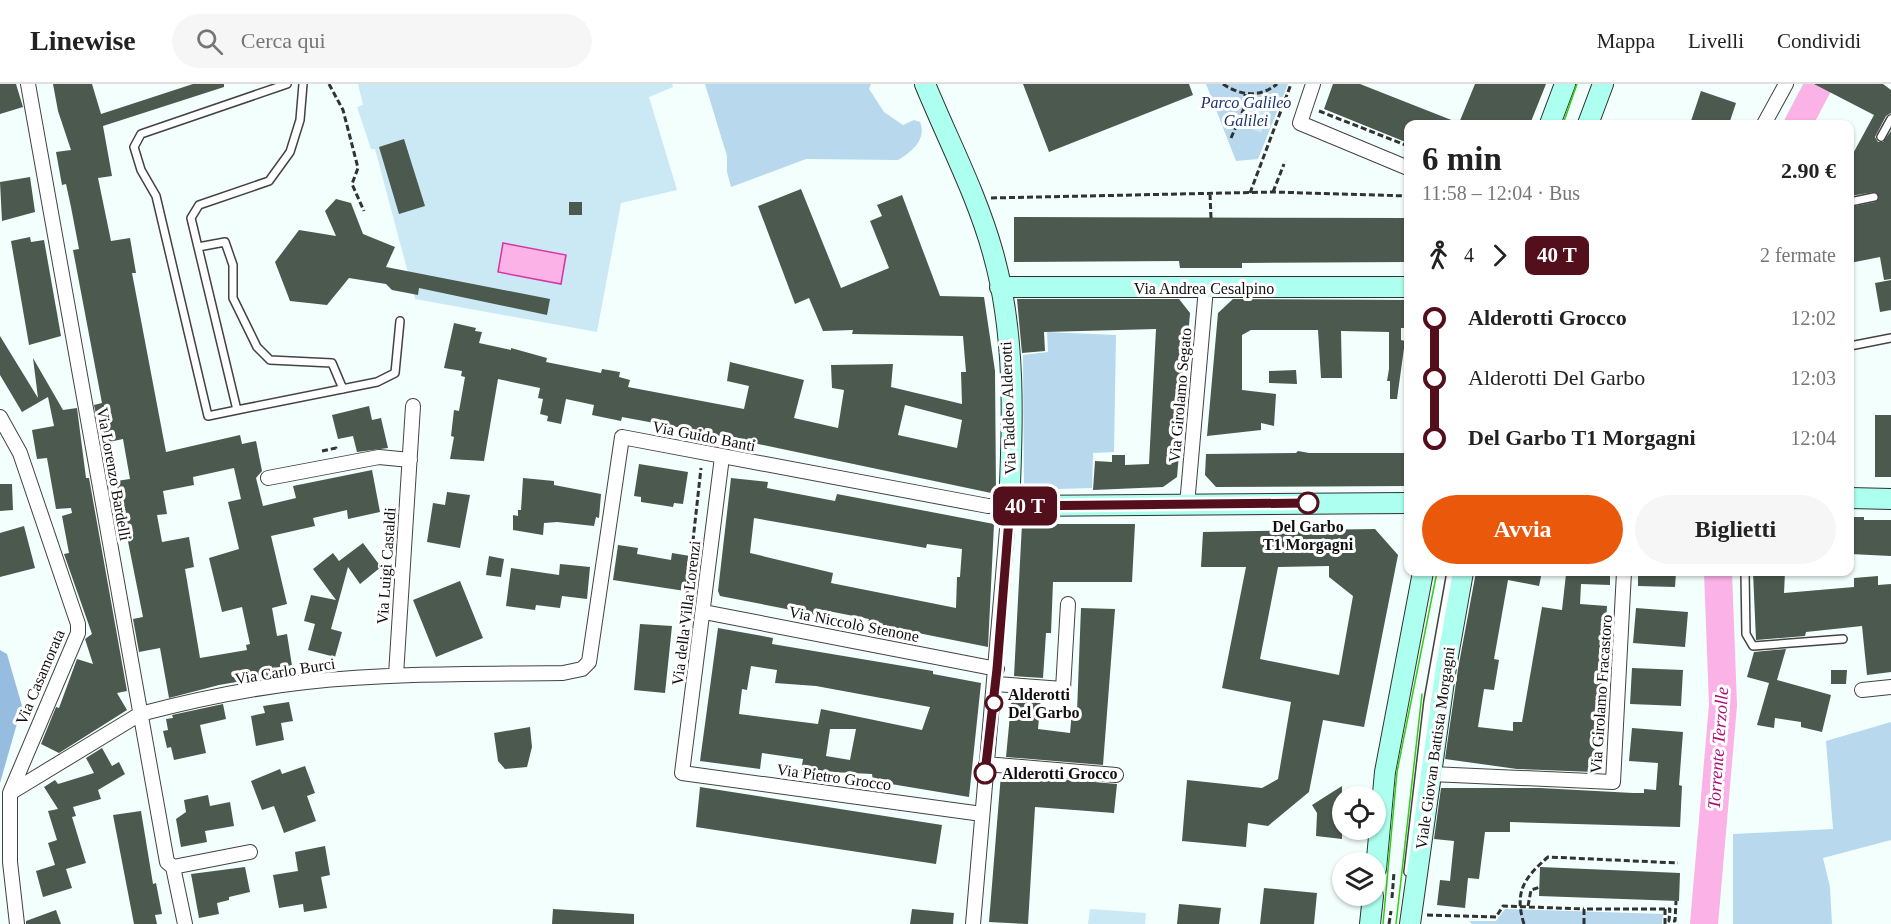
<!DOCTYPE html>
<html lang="it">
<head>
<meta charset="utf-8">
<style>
	:root { --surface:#fff; --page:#f6f6f6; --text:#222; --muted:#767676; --line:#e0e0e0; --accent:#ea580c }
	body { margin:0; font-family:"Times New Roman",serif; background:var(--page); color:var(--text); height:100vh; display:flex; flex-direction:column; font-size:22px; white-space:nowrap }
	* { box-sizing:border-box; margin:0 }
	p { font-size:20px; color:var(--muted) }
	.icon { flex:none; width:33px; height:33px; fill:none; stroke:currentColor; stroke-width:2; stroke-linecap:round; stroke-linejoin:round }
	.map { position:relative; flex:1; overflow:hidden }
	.drawer { position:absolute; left:1404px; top:36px; width:450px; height:456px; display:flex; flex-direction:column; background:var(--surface); border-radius:12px; box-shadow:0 2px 4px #0004 }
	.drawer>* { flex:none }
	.badge { padding:0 12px; border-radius:9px; font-size:21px; line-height:39px }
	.controls { position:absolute; left:1332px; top:702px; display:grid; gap:12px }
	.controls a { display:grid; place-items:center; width:54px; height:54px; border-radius:50%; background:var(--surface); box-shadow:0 2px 4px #0004; font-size:30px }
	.map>.badge { position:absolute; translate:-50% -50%; box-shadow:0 0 0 3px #fff }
	.legs { display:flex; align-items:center; gap:9px; height:66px; padding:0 18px; font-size:20px }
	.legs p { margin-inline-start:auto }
	.summary { display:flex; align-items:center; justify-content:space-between; height:102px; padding:0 18px }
	h1 { font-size:33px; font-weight:700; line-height:45px }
	.action { display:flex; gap:12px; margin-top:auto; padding:12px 18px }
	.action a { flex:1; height:69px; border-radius:36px; background:var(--accent); color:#fff; font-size:24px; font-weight:700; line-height:69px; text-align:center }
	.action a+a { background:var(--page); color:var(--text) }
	ul { padding:0 18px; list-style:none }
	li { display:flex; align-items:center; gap:21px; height:60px; font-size:22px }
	li i { display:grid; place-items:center; width:9px; height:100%; margin:0 8px; background:currentColor }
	li i::after { content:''; width:15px; height:15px; margin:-8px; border:4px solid; border-radius:50%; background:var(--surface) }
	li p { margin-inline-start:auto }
	li:first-child i { background:linear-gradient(#0000 50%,currentColor 0) }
	li:last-child i { background:linear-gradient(currentColor 50%,#0000 0) }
	header { display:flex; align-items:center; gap:36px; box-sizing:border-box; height:84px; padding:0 30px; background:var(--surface); border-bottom:2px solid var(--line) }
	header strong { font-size:28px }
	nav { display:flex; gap:33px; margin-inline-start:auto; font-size:21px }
	.search { width:420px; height:54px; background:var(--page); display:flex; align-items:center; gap:15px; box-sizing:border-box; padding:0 21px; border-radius:33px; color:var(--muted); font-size:22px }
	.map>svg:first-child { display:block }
	.green { fill:#b8d8ed }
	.forest { fill:#96bde0 }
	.pitch { fill:#cbe9f4 }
	.water { fill:#fbb2e6; stroke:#d833a3; stroke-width:1.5 }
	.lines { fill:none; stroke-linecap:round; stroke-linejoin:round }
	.river { stroke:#fbb2e6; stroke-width:28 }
	.building { fill:#4b594f; fill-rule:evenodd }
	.lane-casing { stroke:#434343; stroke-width:10 }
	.street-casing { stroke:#434343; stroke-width:16 }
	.secondary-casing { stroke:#323232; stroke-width:22 }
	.path { stroke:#323232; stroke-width:3; stroke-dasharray:6 3; stroke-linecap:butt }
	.lane { stroke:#fff; stroke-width:7 }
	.street { stroke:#fff; stroke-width:14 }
	.secondary { stroke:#adffef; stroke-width:20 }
	.tram { stroke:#32cc1b; stroke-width:1.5 }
	.line-1-casing { stroke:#fff; stroke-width:14 }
	.line-1 { stroke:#540f1d; stroke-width:9 }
	.stop-1-dot { fill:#fff; stroke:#540f1d; stroke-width:3 }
	.labels { text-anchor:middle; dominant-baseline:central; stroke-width:6; stroke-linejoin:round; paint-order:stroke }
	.park-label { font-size:16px; font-style:italic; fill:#1a326e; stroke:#fff }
	.street-label { font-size:16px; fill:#101010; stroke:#fff }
	.stop-label { font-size:16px; font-weight:bold; fill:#101010; stroke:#fff; text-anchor:start }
	.water-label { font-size:18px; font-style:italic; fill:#ad0e74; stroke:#fff }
</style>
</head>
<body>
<header>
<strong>Linewise</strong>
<div class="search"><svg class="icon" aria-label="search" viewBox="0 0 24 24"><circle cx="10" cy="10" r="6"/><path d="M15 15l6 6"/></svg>Cerca qui</div>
<nav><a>Mappa</a><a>Livelli</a><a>Condividi</a></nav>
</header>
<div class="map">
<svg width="1891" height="840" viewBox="0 0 1891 840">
	<rect width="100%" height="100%" fill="#f2fffc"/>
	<!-- green -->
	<path class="green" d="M705,0H871L869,5L884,28L903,41L914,36L920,38C927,55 912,68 898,76L806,75L731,103L727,88V72Z
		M1206,0H1288L1258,75L1236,77Z
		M1047,248L1116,251L1114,368L1093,369L1092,404L1024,406L1023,271L1048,268Z
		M1891,638V756L1823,774L1830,803L1832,840H1733V750L1833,745L1826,657Z
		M1505,825L1663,830L1662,840H1472L1469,837H1496Z"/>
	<!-- forest -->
	<path class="forest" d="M0,566L7,570L22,622L0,699Z"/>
	<!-- pitch -->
	<path class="pitch" d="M358,0H672L673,3L649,13L677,106L621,119L597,248L415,215L375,65H371L357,23L363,21Z
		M1249,18L1270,26L1261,49L1240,40Z
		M1090,825L1146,829L1145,840H1088Z"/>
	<!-- water -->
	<path class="water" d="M503,159L566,171L561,200L498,188Z"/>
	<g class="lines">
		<!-- river -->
		<path class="river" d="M1798,40L1819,0
			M1704,840L1723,621L1718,488"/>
	</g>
	<!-- building -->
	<path class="building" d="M0,0H16L23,23L0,30Z
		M53,0H92L101,30L193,0H224V3L103,42L112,92L98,94L111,157L130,154L136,189H132L166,368L240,351L242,360L256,357L262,387L256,394L263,422L296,414L293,402L372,386L380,428L348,435L347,426L313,434L315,442L271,452L287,520L272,524L277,552L287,550L293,588L219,601L169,614L160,564L139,568L133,535L143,533L116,397L130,395L123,355L109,358L107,349L100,350L94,321L102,319L73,166L79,165L71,123L66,100L62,101L56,68L71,66L58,27ZM234,384L241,415L228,418L239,465L209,474L222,528L242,523L250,560L246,561L247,566L200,574L185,485L194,483L189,453L162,458L157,431L167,430L163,407L194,401L193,393Z
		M1023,0H1189L1193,11L1049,68Z
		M1333,0H1360L1459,39L1475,0H1546L1530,40H1408V59L1324,25Z
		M1814,0H1883L1891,6V29L1886,32L1875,53L1878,58H1883L1891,47V195L1884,196L1880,173L1850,179V123L1875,118L1879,114L1875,108L1850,112V75L1874,31Z
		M1701,7L1736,19L1729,40H1690Z
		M404,55L425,122L399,130L379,63Z
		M30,93L35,128L2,137L0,98Z
		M801,105L841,204L889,184L870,137L882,132L877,121L902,111L940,212L984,213L995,287L996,410L687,345L622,333L621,337L592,331L594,321L566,315L561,340L547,337L548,332L540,330L543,315L538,314L540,304L498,295L484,377L450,375L454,353L451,352L454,326L459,327L465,293L461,292L462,287L444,284L454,239L476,244L475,247L482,248L479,259L511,266V264L547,274L546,278L601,289L602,285L620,288L619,293L630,296L628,303L744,325L749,302L727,297L730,278L804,296L794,334L838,344L844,306L832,304L831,281L893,280L891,303L962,320L961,288H966L963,252L852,250L853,246L823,247L809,214L795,220L758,122ZM905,321L962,336L957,364L898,351Z
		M336,115L351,119L363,150L395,163L386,183L550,215L547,231L419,204L418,211L392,206L386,200L349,194L327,221L290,217L275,178L299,146L336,152L325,127Z
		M569,118H582V131H569Z
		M1014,133L1408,134V178L1242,179V184H1180L1179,177L1014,178Z
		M30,153L31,158L44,156L61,252L29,261L11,157Z
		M1891,196V226L1880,228L1875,199Z
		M1017,215H1179L1190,229L1180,354L1176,355L1177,370H1179L1177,393L1163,403L1093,406L1095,377L1112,378V371H1125V381L1149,380L1156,245L1044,248L1045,267L1022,269Z
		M1233,215L1408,216V244H1401V256L1405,257L1397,315H1390V297H1387L1389,285V248L1341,247L1342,294H1321L1318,246H1251L1242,251V306L1276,310L1274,342L1261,339V346L1207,352L1218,229Z
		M0,252L38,314L33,274L63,326L77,324L86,394H89L127,607L117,609L127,626L59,669L41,660L56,623L59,624L77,575L93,580L85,555L92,550L64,470L69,469L62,432L72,429L71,424L56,425L47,374L37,375L32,346L54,342L48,313L22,328L0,291Z
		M1296,286L1297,300L1269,299V287Z
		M369,322L372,336L381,334L388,364L357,368L353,352L338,355L332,331Z
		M1875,331H1891V393H1875Z
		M1298,367L1309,369H1408V402L1216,403L1205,391L1206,370L1296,369Z
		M639,380L688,388L683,420L674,419L673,423L641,418V413L634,412Z
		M523,394L554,397V401L601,410L599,434L596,433L594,442L557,438L544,439L543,451L513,446V431L518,432V426H521Z
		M731,394L768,398L767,404L835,417L837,410L994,440L988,563L868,539L869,535L818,525L817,531L720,512L718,507ZM754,434L926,464L927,460L962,465L960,493H957L956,524L831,499L833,489L750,469Z
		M0,400H12L13,426L0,427Z
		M447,408L470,411L460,464L427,458L433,419L445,421Z
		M1850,433H1864V436H1891V472L1850,470Z
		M1022,440H1135L1132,498H1053L1051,549H1046L1043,594L1014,592Z
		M24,442L35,484L0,493V449Z
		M1375,445L1398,471L1364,643L1323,636L1309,708L1268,742L1248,739L1246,763L1182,757L1187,696L1262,704L1278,695L1291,618L1222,604L1246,483H1201L1203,448ZM1329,482V493L1353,512L1339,591L1260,575L1278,483Z
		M363,459L381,483L360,500L348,483L331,545L342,548L335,573L308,566L315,540L304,537L311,511L336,516L313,485L333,469L339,477Z
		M618,461L638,464L637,470L671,476L672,469L690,472L685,507L613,496Z
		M489,472L504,475L501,493L486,491Z
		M560,480L590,483L587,515L562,512L560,524L536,521L535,526L506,522L511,484L559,491Z
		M1476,488H1542L1539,502L1508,496L1494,575L1499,576L1494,606L1484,605L1478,643L1513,647V638H1522L1542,523L1562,526L1566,490L1580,492V488H1610V501L1581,500L1580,520L1607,522L1600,630H1596L1594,688L1517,685L1445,675L1458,585Z
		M1638,488H1676L1675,503L1638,502Z
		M1753,488H1785L1784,509L1854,503V494L1878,492V501L1891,500V588L1867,591L1862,542L1806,548L1805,552L1756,556Z
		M460,497L483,554L436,573L413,516Z
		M1081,524L1115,525L1103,681L1006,673L1012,610L1041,612L1038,645L1070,649L1072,627L1077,628Z
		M1636,524L1688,528L1685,563L1633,559Z
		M640,540L672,542L665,609L634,606Z
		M718,544L773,554L772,560L933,587V590L981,599L969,713L873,697L872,690L832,688L831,691L801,687L803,675L762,669L760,685L700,677ZM751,582L777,586L775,599L816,602L930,623L922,646L821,625L818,640L739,630L742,605L747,606ZM830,645H856L850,676L826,672Z
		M1786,565L1777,596L1831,611L1822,648L1801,643V638L1775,634L1774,644L1757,641L1769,599L1747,593L1754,568Z
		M1632,584L1683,586L1681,622L1630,620Z
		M1831,586H1847L1846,600H1831Z
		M289,618L293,637L281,639L284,656L256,662L251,632L265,629L263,622Z
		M223,620L226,635L200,641L206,669L174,676L171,663L167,664L163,647L168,646L166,635L173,634L172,631Z
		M530,643L532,663L527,683L505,685L498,677L494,649Z
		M1632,644L1683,648L1679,701L1682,702L1680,743L1510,738V748H1485L1479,795L1468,794L1465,824L1437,821L1440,796L1450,797L1454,757L1434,755L1441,704H1540L1633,709H1644V705L1656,706L1658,679L1629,677Z
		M102,664L112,682L119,678L125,690L98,706L101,715L73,723L76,732L72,733L86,779L66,785L72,804L43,813L36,787L55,781L48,759L57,756L48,727L58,725L44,703L55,696L58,700L94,689L86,674Z
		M305,682L315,709L307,712L316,737L284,749L274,722L262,726L251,697L280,685L282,690Z
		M1001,690L1117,700L1114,729L1035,723L1028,840L989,838Z
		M1342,702V755L1316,752L1317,729L1312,721Z
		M700,703L942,741L936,780L696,743Z
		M208,711L210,722L230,718L234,742L205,747L207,758L181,763L176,735L186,728L184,716Z
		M141,727L153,800L156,799L162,830L155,831L157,840H134L113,731Z
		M325,762L330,791L321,793L327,824L304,828L303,820L279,824L273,791L298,787L295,768Z
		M245,783L250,808L229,813V816L217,819L219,830L199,834L191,790Z
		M1540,783L1680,789L1679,817L1539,812Z
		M1264,804L1317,809L1314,840H1260Z
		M1179,820L1221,824L1219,840H1177Z
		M553,825L634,830V840H552Z
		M912,825L954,829L953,840H910Z
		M56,826L61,840H26V837Z"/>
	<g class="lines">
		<!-- lane casing -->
		<g class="lane-casing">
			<path id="lane" d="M287,0L141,50L134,63L141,86L156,112L208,332L237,326L191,134L199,121L269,97L290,68L300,36L303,0
				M1881,53L1891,35
				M1850,118L1874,113
				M198,163L225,158L233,181V214L257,263L270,276L332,279L343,305
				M1850,262L1891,254
				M237,326L377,298L395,289L400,237
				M1745,488L1746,550L1753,562L1843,555
				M1408,788L1428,617L1451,488"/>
		</g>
		<!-- street casing -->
		<g class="street-casing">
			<path id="street" d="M28,0L167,778L173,783L250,768
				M1313,0L1300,39L1408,84
				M1764,40L1786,0
				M0,333L20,369L78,540V549L10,709V778L17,840
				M722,373L682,689L982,730
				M268,394L379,373L410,376
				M1187,421L1206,204
				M704,528L997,585
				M396,591L413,322
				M996,600L1063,605L1068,520
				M1862,606L1891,603
				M986,680L1116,691
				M1431,690L1613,698L1624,488
				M10,709L140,630C194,616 251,604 306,598C391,589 477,590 563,589L582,585L589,578L622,353L988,422H1009L973,840
				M173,783L185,840"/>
		</g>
		<!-- secondary casing -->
		<g class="secondary-casing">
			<path id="secondary" d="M925,0C948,56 977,111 993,169C1016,250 1013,339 1009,422L1408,419
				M1550,40L1565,0
				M1588,40L1603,0
				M1000,203H1408
				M1850,414L1891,415
				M1376,785L1385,688L1423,488
				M1370,840L1373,812
				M1410,840L1446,583L1463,488"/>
		</g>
		<!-- path -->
		<path class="path" d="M329,0L343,26L358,84L352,100L364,127
			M1223,0C1241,12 1260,14 1277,0
			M1319,27L1408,62
			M1231,54L1245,22V10
			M1273,108L1284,80
			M1250,109L1291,0
			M1210,110L1211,134
			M991,114L1273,108L1408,112
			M322,367L336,364L337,367
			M682,556L701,384
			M1392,814L1394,788
			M1528,822L1531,806L1540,803
			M1427,831L1496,833L1503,822L1584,825
			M1389,840L1391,827
			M1524,840C1514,808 1524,794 1548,773L1678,779
			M1584,840V825H1670L1669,837H1675L1676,817
			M1665,840V825"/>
		<!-- lane -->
		<use href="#lane" class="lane"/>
		<!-- street -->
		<use href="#street" class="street"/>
		<!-- secondary -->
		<use href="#secondary" class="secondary"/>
		<!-- tram -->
		<path class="tram" d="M1563,40L1577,0
			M1383,840L1397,688L1437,488
			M1396,840L1422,610"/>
	</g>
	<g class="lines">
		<!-- line-1 casing -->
		<g class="line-1-casing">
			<path id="line-1" d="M985,689L997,585L1010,422L1308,419"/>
		</g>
		<!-- line-1 -->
		<use href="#line-1" class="line-1"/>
	</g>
	<!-- markers -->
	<g class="stop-1-dot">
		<circle cx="1308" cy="419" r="10"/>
		<circle cx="994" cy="619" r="8"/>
		<circle cx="985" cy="689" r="10"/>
	</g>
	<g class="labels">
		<!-- park labels -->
		<g class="park-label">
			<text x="1246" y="18">Parco Galileo<tspan x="1246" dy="18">Galilei</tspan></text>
		</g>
		<!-- street labels -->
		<g class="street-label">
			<text x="1204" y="204">Via Andrea Cesalpino</text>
			<text transform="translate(1180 311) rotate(-85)">Via Girolamo Segato</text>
			<text transform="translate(1008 324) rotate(-92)">Via Taddeo Alderotti</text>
			<text transform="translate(704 352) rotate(11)">Via Guido Banti</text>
			<text transform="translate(114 390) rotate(80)">Via Lorenzo Bardelli</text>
			<text transform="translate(386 482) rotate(-86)">Via Luigi Castaldi</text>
			<text transform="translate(686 529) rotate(-83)">Via della Villa Lorenzi</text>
			<text transform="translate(854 540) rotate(11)">Via Niccolò Stenone</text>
			<text transform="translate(285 587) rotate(-9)">Via Carlo Burci</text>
			<text transform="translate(40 593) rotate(-67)">Via Casamorata</text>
			<text transform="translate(1601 610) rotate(-86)">Via Girolamo Fracastoro</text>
			<text transform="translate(1435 664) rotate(-82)">Viale Giovan Battista Morgagni</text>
			<text transform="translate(834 693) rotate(8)">Via Pietro Grocco</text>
		</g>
		<!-- stop labels -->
		<g class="stop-label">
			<text x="1308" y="442" text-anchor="middle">Del Garbo<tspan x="1308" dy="18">T1 Morgagni</tspan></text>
			<text x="1008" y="610">Alderotti<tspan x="1008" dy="18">Del Garbo</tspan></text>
			<text x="1002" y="689">Alderotti Grocco</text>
		</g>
		<!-- water labels -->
		<g class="water-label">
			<text transform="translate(1718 664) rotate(-86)">Torrente Terzolle</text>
		</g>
	</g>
</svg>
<div class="controls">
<a><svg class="icon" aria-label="locate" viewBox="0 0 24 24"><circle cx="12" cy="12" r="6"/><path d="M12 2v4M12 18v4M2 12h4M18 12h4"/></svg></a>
<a><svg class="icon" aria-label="layers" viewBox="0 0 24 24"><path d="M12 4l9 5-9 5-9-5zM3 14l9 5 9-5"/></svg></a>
</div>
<b class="badge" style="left:1025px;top:422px;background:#540f1d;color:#fff">40 T</b>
<section class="drawer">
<div class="summary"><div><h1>6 min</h1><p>11:58 – 12:04 · Bus</p></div><b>2.90 €</b></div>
<div class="legs"><svg class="icon" aria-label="walk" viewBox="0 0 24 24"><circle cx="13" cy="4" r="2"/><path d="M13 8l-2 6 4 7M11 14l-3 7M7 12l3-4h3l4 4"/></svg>4<svg class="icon" aria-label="forward" viewBox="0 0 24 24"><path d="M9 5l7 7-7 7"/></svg><b class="badge" style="background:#540f1d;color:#fff">40 T</b><p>2 fermate</p></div>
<ul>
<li><i style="color:#540f1d"></i><b>Alderotti Grocco</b><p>12:02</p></li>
<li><i style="color:#540f1d"></i><span>Alderotti Del Garbo</span><p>12:03</p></li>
<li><i style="color:#540f1d"></i><b>Del Garbo T1 Morgagni</b><p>12:04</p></li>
</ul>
<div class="action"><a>Avvia</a><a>Biglietti</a></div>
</section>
</div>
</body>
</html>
